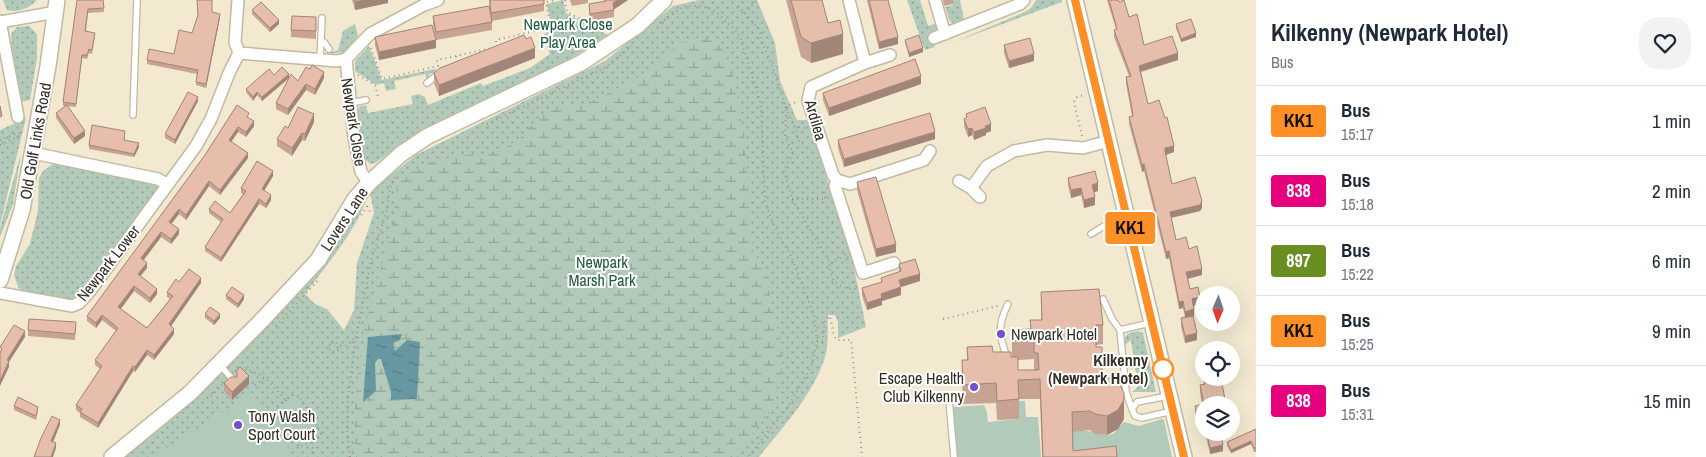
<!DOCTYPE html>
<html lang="en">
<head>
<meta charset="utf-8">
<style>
	:root { --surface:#fff; --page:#f2f2f3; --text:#1f2937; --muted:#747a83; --line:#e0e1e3 }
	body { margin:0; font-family:"Archivo Narrow",sans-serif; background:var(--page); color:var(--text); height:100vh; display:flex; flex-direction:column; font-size:19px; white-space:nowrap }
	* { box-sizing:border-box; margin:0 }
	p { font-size:16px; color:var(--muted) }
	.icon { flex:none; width:28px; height:28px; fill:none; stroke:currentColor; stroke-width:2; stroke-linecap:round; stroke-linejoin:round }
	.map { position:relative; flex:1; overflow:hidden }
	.side { display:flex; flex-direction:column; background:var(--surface); width:450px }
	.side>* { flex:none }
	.badge { padding:0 10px; border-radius:4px; font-size:18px; line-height:32px }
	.needle { width:32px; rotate:182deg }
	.fabs { position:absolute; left:1195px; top:286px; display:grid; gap:10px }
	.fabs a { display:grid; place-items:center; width:45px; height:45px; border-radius:50%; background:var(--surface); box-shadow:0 5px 20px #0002; font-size:25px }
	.map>.badge { position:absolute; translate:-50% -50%; box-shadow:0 0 0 2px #fff }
	.round { display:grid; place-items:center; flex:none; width:52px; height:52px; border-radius:20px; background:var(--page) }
	.overview { display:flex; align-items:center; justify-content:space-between; height:85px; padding:0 15px }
	h1 { font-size:24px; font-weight:700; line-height:38px }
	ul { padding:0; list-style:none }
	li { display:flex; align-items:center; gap:15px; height:70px; padding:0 15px; border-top:1px solid var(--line) }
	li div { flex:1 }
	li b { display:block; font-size:19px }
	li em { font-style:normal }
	li .badge { min-width:55px; font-weight:700; text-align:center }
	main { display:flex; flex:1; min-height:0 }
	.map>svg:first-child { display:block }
	.grass { fill:url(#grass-dots) }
	.wetland { fill:url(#wetland-marsh) }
	.garden { fill:#b2caba }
	.water { fill:url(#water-ripples) }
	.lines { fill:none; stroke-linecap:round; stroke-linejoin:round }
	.lane-casing { stroke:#c1b9a1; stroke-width:8 }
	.street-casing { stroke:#c1b9a1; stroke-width:14 }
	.secondary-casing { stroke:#c1b9a1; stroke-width:18 }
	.path { stroke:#9b9583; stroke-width:2; stroke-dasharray:1 4; stroke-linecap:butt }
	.lane { stroke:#fff; stroke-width:5.5 }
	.street { stroke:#fff; stroke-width:11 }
	.secondary { stroke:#fff; stroke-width:15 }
	.wall { fill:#c6a393; fill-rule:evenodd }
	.shaded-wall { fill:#a18578 }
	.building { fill:#e6beab; stroke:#a18578 }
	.line-casing { stroke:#fff; stroke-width:11 }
	.line { stroke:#ff9027; stroke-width:8 }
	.poi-dot { fill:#764fc8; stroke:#fff; stroke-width:2 }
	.stop-dot { fill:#fff; stroke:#ff9027; stroke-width:2.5 }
	.labels { text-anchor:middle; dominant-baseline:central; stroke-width:4; stroke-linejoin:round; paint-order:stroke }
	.park-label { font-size:16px; fill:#1c5a3a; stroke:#fff }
	.street-label { font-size:16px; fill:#322f25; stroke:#fff }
	.poi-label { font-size:16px; fill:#322f25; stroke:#fff; text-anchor:start }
	.stop-label { font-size:16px; font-weight:bold; fill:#322f25; stroke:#fff; text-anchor:end }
</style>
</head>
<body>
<main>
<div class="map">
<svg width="1256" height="457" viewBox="0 0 1256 457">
	<defs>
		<pattern id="grass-dots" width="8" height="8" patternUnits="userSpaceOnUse" patternTransform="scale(1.25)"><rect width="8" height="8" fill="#b2caba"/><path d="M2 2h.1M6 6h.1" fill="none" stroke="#91a497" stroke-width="1.8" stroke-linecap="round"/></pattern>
		<pattern id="wetland-marsh" width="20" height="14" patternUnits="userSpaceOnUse" patternTransform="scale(1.25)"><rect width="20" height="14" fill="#b2caba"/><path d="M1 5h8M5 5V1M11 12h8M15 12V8" fill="none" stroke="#91a497"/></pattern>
		<pattern id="water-ripples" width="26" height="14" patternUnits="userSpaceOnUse" patternTransform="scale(1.25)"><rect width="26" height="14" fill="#6797a1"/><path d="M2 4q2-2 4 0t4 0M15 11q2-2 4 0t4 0" fill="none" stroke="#557c83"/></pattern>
	</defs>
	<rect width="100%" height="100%" fill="#f2e9d0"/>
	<!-- grass -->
	<path class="grass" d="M3,0H37C29,8 19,13 7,10Z
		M563,0L566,13L608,35L559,66L406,141L375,163L370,164L366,160C362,148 353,116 360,106L366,105L368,113L413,104L411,96L419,94L425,97L428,105L481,83L483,86L530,68L550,54L543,35L552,29L547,4Z
		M699,0H757L775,43L780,81L797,120H808L851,253L866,327L838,338V322L835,315H828C827,328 829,345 825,357C813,395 783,427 759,457H120L161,425L368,193C361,225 325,267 305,294L315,304L327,309L344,330L354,310L357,263L374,213L370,192L416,155L605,61L673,6Z
		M907,0H920L928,26L937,23L939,32L931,35L935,47L925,50Z
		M953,0H960L964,20L952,23L949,19L945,7L953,5Z
		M1036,0H1062V2L954,42L1025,12L1031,8Z
		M355,24L358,36L344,52L327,54L338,50L343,31Z
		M29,26L37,34V58L30,100L21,102L10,51L12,50L11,34L17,27Z
		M369,46L382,80L435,69L437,71L429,74L430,80L428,81L425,74L394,81L396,89L386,91L384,83L376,85L355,71V61Z
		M26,118L0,225V130Z
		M21,153L13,204L0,237V228Z
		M56,162L158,185L156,191L84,291C78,298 74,300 65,300L19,289L14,275L16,266L30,244L38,211L39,178L43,171Z
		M1138,331L1143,333L1156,392H1132L1138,387L1131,340L1125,345L1124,340L1127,334Z"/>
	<!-- wetland -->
	<path class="wetland" d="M702,37L717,42L731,62L745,140L753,251L764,270L783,351L781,374L771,411L733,457H356L354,415L361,349H367L363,402L376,391L375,363L378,359H381L391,392V400L417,399L393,343L402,334L362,338L394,219L395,192L402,180L429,163L463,155L495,153L519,140L541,115L555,109L587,103L632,82L681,43Z"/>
	<!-- garden -->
	<path class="garden" d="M253,393L294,457H152Z
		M294,397L298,398L319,432L318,435L303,445L299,444L279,412V407Z
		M1019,401H1025L1026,417H1038L1041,457H957L952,407L984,405L987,412L988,422L1019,419Z
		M1071,413H1082L1084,431C1095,430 1101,437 1113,434L1124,422L1139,426L1162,419L1164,420L1172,457H1073Z"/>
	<!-- water -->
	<path class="water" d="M402,334L400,340L393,343L395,351L407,340L420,342L417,399L391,400V392L381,359H378L375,363L376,391L363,402L368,337Z"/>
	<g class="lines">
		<!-- lane casing -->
		<g class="lane-casing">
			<path id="lane" d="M321,42H324L329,49
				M320,59L322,18
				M427,83L436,76
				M350,103L366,100
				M133,115L137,0
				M1091,234L1104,226L1126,220
				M1111,237L1128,231
				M1103,299L1112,319L1120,330L1126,392L1132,409
				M1120,330L1150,323
				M1007,358C999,335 997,326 1008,304
				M219,364L234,381
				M1168,396L1137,402L1132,409L1135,416L1142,418L1172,411
				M949,400L954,457"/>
		</g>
		<!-- street casing -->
		<g class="street-casing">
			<path id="street" d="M849,0L865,63
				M935,0L945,34
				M0,21L18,117
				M0,22L56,12
				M934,38L1020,4L1024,0
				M239,53L337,61L346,59
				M890,55L865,63L811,87L808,101L833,175L837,180L850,184L924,160L930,151
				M33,153L158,179L167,184
				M837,180L835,186L863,273L894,263
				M959,181L971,188
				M369,183L361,172L354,137L346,59L370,34L424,5L438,0
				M980,197L971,188L987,166L1014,151L1047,145L1083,148L1109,141
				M0,293L72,306L79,303L90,291L196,146L211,119L229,73L239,53L235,42L238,0"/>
		</g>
		<!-- secondary casing -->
		<g class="secondary-casing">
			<path id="secondary" d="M1075,0L1184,457
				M0,280L22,210L48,66L57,0
				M112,457L190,393L263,319L318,260L355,199L369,183L401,154L428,136L581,63L637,26L664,0"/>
		</g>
		<!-- path -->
		<path class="path" d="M565,0L567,12L605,32
			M738,6L760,30C760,44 763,44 768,55C778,79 783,103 794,126L805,128
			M745,13L757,0
			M660,23L684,6H699L713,9L739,34L761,104L765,201L773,224L790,254L814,315L817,342L811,367L788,407L748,457
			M496,47V40L551,27L546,2L556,0
			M371,48L382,79L438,66L437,60L456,56
			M457,62L456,56L492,48
			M358,75L375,85L378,97
			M785,107L796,102
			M786,110L785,136L793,153L784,170L792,199L830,263C829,283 839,289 857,289L854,280
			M487,124L606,67L632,46
			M794,126L799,142
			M1082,136L1074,102L1077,97L1084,95
			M0,140L23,131
			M0,145L21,135V132
			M824,192L825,199H828
			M792,199H824
			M367,206L370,212
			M361,215L368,205
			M845,254L847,264
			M831,263L844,256
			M943,319L998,306
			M276,326L320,278
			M817,342L823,341L825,321L830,316L834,336L837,340H851L862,457
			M341,346L333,341L330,342L329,349L333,352H337L341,346L347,345L356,337
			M235,371C257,364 272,386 286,400L293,395L299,396L321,433L320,437L311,442L315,457
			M255,385L264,378
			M211,396L225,382
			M286,400L278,405L277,410L299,447L310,442
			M350,457L347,430L348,398L356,337L372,257L386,213L390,189L395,177"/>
		<!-- lane -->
		<use href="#lane" class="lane"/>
		<!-- street -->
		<use href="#street" class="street"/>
		<!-- secondary -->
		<use href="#secondary" class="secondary"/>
	</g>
	<!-- wall -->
	<path class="wall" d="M77,0H103L104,12L88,13L86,31L95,36L92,54L89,53L87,59L82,58L76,107L67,106L85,136L74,144L56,118V113L66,106H63V102Z
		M352,0H388V3L355,10Z
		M489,0L544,4V11L492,21V30L436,40L433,24V16L490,14Z
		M570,0H588V3L572,6Z
		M604,0H628L614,9V17L590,21L589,11V4L604,2Z
		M786,0H823H822L828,23L843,54L811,63L801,57Z
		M867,0H888L898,44L879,49Z
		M943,0H953V4L944,6Z
		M1107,0H1118L1129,17L1144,45L1178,60L1141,72L1148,104L1174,152L1166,155L1172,184L1202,208L1200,211L1171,218L1176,240L1189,249L1202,275L1188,279L1190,289L1200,304L1193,306V316L1197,340L1185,343L1181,326V318L1185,317L1183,308L1179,309L1169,258L1166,259L1144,171L1142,172L1129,124V117L1132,116L1126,84V77L1129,76L1114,37V30L1116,29Z
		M252,10L279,24L270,32L252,14Z
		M212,12L220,17L206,88L196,85L197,74L147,64V60L174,54Z
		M1176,24L1196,37L1181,42L1176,28Z
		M316,25V39L291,37V30Z
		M375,37L436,48L379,60L375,45Z
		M905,40L923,52L909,57L905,43Z
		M1004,45L1034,61L1009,68L1004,53Z
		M535,58L439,96L434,83V73Z
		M274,75L289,78L298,81L324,78L315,95L306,90L288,115L276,109V103L289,78L262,101L257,95L253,101L246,92V89Z
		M921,84L829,116L823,100V93Z
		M198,101L175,144L165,138V134Z
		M237,105L249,119L254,126L246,137L238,132L231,142L248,158L220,195L209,186L186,220L179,214L171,224L179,234L171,244L161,237L144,260L147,268L140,276L157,294L150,303L134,291L121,309L147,328L170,299L167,297V292L179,282L201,283L171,326L174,334L154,360L147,355L135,372L133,371L98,428L80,417V413L76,410V405L100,369L95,365V360L116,331L102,320L96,328L87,321V316L205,155Z
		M966,114L991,131L986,133V135L974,140L972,135L968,137L964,126V119L966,118Z
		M314,122L305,141L302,140L292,156L277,146V139L288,128Z
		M125,135V140L139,147L134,157L89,149V145Z
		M935,139L844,167L838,148V140Z
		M273,176L264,191L271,200L266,208L259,204L221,262L205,251V247L221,222L209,213V209L230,213L243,194L241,193V188Z
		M1068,178L1098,191L1094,192L1095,205L1084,208L1081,195L1071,198L1068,185Z
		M857,182L896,252L876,257L857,190Z
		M899,264L920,281L901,287V295L882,301V305L867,310L862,296V288L881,282V278L899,272Z
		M1041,292L1103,325V344L1096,345L1102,376L1124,413V419L1118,429L1107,435L1095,434L1090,430L1073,432V451L1117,457H1042L1040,399H1019V419L997,420L996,403L963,404L962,380V360H967V347L1012,357V330L1030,329L1041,320ZM1034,359V370H1018V360Z
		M226,295L244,299L238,308L226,299Z
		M205,314L220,318L214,325L205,318Z
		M76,328L75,340L28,336V330Z
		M1200,358L1221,378L1204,405V427L1203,424L1198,425L1195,413V406L1202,405L1200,392V385L1204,384L1200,365Z
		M224,383L249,384L232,400L224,391Z
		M14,406L38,411L36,420L14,410Z
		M1256,429V452H1254L1251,444L1231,453L1227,446V442Z
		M1205,432H1220L1223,451L1210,454Z"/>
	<!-- shaded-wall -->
	<path class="shaded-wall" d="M365,0H388V3L355,10V2Z
		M618,0H628L613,10V3Z
		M220,14V17L206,88V84Z
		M279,20V24L270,32V28Z
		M1196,33V37L1181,42V39Z
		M843,34V54L811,63V43Z
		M898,37V44L879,49V42Z
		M436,40V48L379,60V52Z
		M535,48V58L439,96V85Z
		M923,48V52L909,57V53Z
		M1178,53V60L1139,72V66Z
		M1034,54V61L1009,68V61Z
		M324,72V78L315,95V89Z
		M289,74V78L262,101V97Z
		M921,76V84L829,116V108Z
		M306,84V90L288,115V109Z
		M257,92V95L253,101V97Z
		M198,97V101L175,144V140Z
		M314,114V122L305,141V134Z
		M254,121V126L246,137V132Z
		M991,124V131L986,133V135L974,140V132L985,126Z
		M238,127V132L229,145V140Z
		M972,128V135L968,137V129Z
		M85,131V136L74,144V138Z
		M935,132V139L844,167V159Z
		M302,133V140L292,156V148Z
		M139,143V147L134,157V154Z
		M1174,146V152L1165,155V148Z
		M248,153V158L220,195V190Z
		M1144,164V171L1142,172V165Z
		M273,171V176L262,194V189Z
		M209,181V186L186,220V215Z
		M1098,183V191L1092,193V185Z
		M1081,188V195L1071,198V190Z
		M271,195V200L266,208V204Z
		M1095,197V205L1084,208V200Z
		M259,199V204L221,262V258Z
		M1202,201V208L1200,211L1170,218V212Z
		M179,209V214L169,227V222Z
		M179,229V234L171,244V239Z
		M161,232V237L141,263V258Z
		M896,244V252L876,257V249Z
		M1169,251V258L1166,259V252Z
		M147,263V268L138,279V274Z
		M1202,269V275L1186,279V272Z
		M920,274V281L901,287V295L882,301V305L867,310V303L899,280Z
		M201,278V283L169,329V324Z
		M134,286V291L118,312V307Z
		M157,289V294L150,303V298Z
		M244,295V299L238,308V304Z
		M1200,297V304L1192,306V299Z
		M1183,301V308L1179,309V302Z
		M1194,309V316L1185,318V312Z
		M220,314V318L214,325V321Z
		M102,315V320L96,328V323Z
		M174,329V334L154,360V355Z
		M25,331V337L9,362V367L0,386V381L7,360Z
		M1197,333V340L1185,343V336Z
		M147,350V355L135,372V367Z
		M133,366V371L98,428V423Z
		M249,376V384L232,400V392Z
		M1124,393V419L1118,429L1107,435V416Z
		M1203,417V424L1198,425V418Z
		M60,420V425L51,447V441Z
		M1251,441V444L1231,453V450Z
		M56,443V448L53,457H51Z
		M1223,445V451L1210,454V448Z"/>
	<!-- building -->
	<path class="building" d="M77,0H103L104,8L88,9L85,31L95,33L92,50L89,49L87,55H82L76,104L63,102Z
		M197,0H212V12L220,14L206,84L196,82L198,70L147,60L149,49L174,54L179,30L192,33L198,15Z
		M354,0H365L355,2Z
		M490,0H544V4L491,13Z
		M606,0H618L613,3L614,10L590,14L589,4L606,1Z
		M791,0H822L828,23L840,20L843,34L811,43L801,37Z
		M869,0H888L898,37L879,42Z
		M1109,0H1118L1119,2L1124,0L1129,17L1137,14L1144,45L1172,36L1178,53L1139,66L1148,104L1159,100L1165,118L1167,117L1174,146L1165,148V151L1172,184L1195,177L1202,201L1200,205L1170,212L1176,240L1186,237L1189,249L1197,246L1202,269L1186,272L1190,289L1198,287L1200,297L1192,299L1194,309L1185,312L1183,301L1179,302L1169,251L1166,252L1144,164L1142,165L1129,117L1133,116L1132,108L1126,77L1131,76L1114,30L1117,29Z
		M261,2L279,20L270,28L252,10Z
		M489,6L492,22L436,32L433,16Z
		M292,16L316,17V31L291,30Z
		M1191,19L1196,33L1181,39L1176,24Z
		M432,25L436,40L379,52L375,37Z
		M524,35L526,39L531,37L535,48L439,85L434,73L440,68Z
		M919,35L923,48L909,53L905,40Z
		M1030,38L1034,54L1009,61L1004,45Z
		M915,59L921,76L829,108L823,93Z
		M312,65L324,72L315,89L306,84L288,109L276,103L291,74L298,81L306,67L310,69Z
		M282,67L289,74L262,97L257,92L253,97L246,89L269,69L274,75Z
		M188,92L198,97L175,140L165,134Z
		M67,105L85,131L74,138L56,113Z
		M237,105L249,113L247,117L254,121L246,132L238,127L229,140L248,153L220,190L209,181L186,215L179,209L169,222L179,229L171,239L161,232L141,258L147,263L138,274L157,289L150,298L134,286L118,307L147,328L173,296L167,292L176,279L179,282L189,269L201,278L169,324L174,329L154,355L147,350L135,367L133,366L98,423L80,412L82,409L76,405L102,366L95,360L118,328L102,315L96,323L87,316L205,155Z
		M0,106L2,116L0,117Z
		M298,107L314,114L305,134L302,133L292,148L277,139L285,126L288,128Z
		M985,107L991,124L985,126L986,128L974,132L972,128L968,129L964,119L967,117L966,114Z
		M930,113L935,132L844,159L838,140Z
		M92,125L125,131L124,140L139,143L134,154L89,145Z
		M257,161L273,171L262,189L271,195L266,204L259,199L221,258L205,247L223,219L209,209L215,201L230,213L246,191L241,188Z
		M1095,171L1098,183L1092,185L1095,197L1084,200L1081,188L1071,190L1068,178Z
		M876,177L896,244L876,249L857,182Z
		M915,259L920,274L899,280L901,287L881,294L882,298L867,303L862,288L882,282L881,278L901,271L899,264Z
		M232,287L244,295L238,304L226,295Z
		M1099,289L1103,325H1096V347H1102V376L1118,381L1124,393V400L1118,410L1107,416L1095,414L1090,411L1072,412L1073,451L1116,446L1117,457H1043L1040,379L1018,380L1019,399L997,401L996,383L963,385L962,360H968L967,347L992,346L993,352H1011V357H1018V370H1039L1038,353H1034V340L1012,341V330L1031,329L1030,320H1042L1041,292Z
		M210,307L220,314L214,321L205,314Z
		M1193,316L1197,333L1185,336L1181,318Z
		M29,319L76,322L75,334L28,330Z
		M14,325L25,331L7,360L9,361L0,381V353L2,348L0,347Z
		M1200,358H1204V376Z
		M240,367L249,376L232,392L224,383L231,377H237V370Z
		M1204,378H1221L1226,405H1204V420L1203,417L1198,418L1195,406L1204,404L1200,385L1205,384Z
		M18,397L38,407L36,416L14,406Z
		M52,416L60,420L51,441L56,443L51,457H34L41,438Z
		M1256,429V448H1254L1251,441L1231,450L1227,442Z
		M1207,432H1220L1223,445L1210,448Z"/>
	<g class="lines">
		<!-- line casing -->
		<g class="line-casing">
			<path id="line" d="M1075,0L1184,457"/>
		</g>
		<!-- line -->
		<use href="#line" class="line"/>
	</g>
	<!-- markers -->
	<g class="poi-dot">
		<circle cx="1001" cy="334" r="5"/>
		<circle cx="974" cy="387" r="5"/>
		<circle cx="238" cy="425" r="5"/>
	</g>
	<circle class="stop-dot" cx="1163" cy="369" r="10"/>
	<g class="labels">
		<!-- park labels -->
		<g class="park-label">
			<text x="568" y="24">Newpark Close<tspan x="568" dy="18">Play Area</tspan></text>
			<text x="602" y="262">Newpark<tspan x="602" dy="18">Marsh Park</tspan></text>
		</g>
		<!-- street labels -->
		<g class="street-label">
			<text transform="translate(816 120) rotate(74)">Ardilea</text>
			<text transform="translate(354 122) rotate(81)">Newpark Close</text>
			<text transform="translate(35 141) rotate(-80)">Old Golf Links Road</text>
			<text transform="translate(344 219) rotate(-57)">Lovers Lane</text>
			<text transform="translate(108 263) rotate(-52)">Newpark Lower</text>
		</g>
		<!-- poi labels -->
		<g class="poi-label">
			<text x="1011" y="334">Newpark Hotel</text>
			<text x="964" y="378" text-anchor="end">Escape Health<tspan x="964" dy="18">Club Kilkenny</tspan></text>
			<text x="248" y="416">Tony Walsh<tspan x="248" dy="18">Sport Court</tspan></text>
		</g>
		<!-- stop labels -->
		<g class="stop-label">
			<text x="1148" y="360">Kilkenny<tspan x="1148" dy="18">(Newpark Hotel)</tspan></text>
		</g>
	</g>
</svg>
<div class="fabs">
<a><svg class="needle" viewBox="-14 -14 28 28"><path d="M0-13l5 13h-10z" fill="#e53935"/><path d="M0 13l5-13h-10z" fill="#747a83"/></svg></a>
<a><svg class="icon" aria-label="locate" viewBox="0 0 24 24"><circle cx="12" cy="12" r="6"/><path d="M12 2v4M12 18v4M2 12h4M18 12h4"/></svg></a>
<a><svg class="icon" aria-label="layers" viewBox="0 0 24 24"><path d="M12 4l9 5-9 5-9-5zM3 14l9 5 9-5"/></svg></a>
</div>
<b class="badge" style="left:1130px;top:228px;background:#ff9027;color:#111">KK1</b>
</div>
<section class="side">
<div class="overview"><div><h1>Kilkenny (Newpark Hotel)</h1><p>Bus</p></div><a class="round"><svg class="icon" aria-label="heart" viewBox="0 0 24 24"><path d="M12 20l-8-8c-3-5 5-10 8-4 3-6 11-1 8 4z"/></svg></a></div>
<ul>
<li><span class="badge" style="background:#ff9027;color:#111">KK1</span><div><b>Bus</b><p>15:17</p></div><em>1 min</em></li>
<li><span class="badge" style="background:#e6007e;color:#fff">838</span><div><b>Bus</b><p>15:18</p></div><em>2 min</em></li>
<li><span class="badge" style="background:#6b8e23;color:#fff">897</span><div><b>Bus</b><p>15:22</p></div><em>6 min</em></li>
<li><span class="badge" style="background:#ff9027;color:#111">KK1</span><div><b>Bus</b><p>15:25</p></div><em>9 min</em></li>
<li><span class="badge" style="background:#e6007e;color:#fff">838</span><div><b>Bus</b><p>15:31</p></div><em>15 min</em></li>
</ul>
</section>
</main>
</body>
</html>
